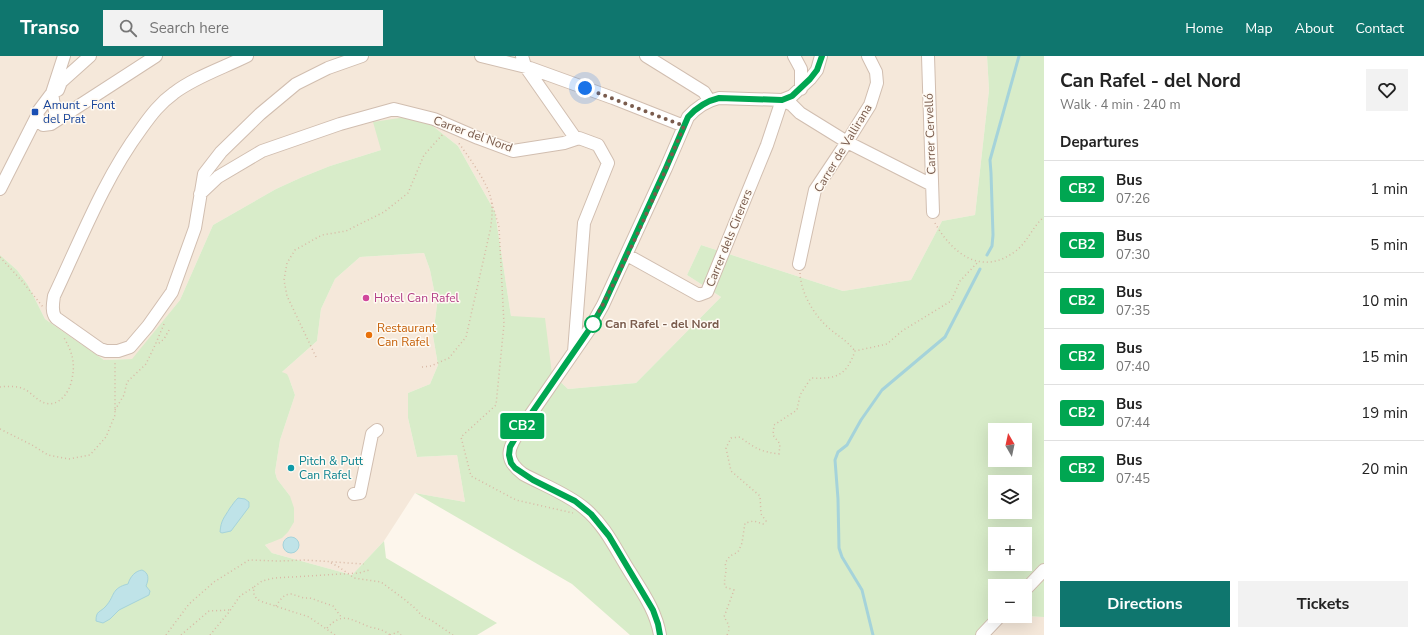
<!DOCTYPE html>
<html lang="en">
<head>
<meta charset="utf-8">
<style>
	:root { --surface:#fff; --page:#f2f2f2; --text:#222; --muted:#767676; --line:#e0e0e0; --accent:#0f766e }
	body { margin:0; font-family:"Nunito Sans",sans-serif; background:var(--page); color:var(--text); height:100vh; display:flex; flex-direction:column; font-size:15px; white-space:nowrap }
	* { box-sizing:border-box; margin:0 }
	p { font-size:13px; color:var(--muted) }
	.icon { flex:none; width:22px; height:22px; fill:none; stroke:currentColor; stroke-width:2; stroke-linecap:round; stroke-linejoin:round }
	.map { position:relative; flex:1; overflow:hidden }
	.details { display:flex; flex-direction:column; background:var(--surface); width:380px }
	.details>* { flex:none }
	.badge { padding:0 8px; border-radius:3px; font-size:14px; line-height:26px }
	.needle { width:26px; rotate:351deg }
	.tools { position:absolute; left:988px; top:367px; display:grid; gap:8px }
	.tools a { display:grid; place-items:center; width:44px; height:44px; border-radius:0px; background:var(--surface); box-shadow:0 4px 16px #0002; font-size:20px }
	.you { position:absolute; width:20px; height:20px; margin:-10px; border:3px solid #fff; border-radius:50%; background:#1a73e8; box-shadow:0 0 0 6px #1a73e833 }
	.map>.badge { position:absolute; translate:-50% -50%; box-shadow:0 0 0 2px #fff }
	h2 { padding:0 16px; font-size:15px; line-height:36px }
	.round { display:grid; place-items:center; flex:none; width:42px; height:42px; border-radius:0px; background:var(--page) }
	.head { display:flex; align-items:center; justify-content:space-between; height:68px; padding:0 16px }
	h1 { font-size:19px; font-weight:700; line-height:30px }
	.primary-button { display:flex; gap:8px; margin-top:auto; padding:8px 16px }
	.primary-button a { flex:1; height:46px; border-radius:0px; background:var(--accent); color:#fff; font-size:16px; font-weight:700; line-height:46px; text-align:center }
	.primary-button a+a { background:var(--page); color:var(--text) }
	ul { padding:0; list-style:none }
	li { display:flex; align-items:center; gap:12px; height:56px; padding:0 16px; border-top:1px solid var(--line) }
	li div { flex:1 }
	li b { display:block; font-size:15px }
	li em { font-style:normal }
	li .badge { min-width:44px; font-weight:700; text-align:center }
	header { display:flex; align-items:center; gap:24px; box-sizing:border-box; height:56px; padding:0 20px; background:var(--accent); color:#fff }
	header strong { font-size:19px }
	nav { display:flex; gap:22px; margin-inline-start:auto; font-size:14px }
	.search { width:280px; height:36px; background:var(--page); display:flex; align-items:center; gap:10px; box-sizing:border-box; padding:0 14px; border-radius:0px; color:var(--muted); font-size:15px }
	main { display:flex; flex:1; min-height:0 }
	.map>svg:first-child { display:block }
	.residential { fill:#f5e8da }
	.green { fill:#d8ecc9; fill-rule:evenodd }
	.water { fill:#bfe3e8; stroke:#a5d3da }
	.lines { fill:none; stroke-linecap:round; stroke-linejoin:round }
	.stream { stroke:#a5d3da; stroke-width:3 }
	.minor-casing { stroke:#d1beb0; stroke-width:14 }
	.path { stroke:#d9b8a5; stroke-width:1.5; stroke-dasharray:1 3; stroke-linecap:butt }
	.minor { stroke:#fff; stroke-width:12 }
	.line-casing { stroke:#fff; stroke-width:9 }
	.line { stroke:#00a651; stroke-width:6 }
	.walk { stroke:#7a5c4d; stroke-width:4; stroke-dasharray:0 7.2 }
	.transit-dot { fill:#1a4fb4; stroke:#fffaf3; stroke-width:1.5 }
	.hotel-dot { fill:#d1479c; stroke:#fffaf3; stroke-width:1.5 }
	.stop-dot { fill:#fff; stroke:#00a651; stroke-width:2 }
	.food-dot { fill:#e8710a; stroke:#fffaf3; stroke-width:1.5 }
	.culture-dot { fill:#0f9aa8; stroke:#fffaf3; stroke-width:1.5 }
	.labels { text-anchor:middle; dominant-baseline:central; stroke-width:3; stroke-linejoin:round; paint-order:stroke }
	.transit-label { font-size:12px; fill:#164399; stroke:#fffaf3; text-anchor:start }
	.street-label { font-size:12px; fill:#7a5c4d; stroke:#fffaf3 }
	.hotel-label { font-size:12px; fill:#b23c85; stroke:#fffaf3; text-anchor:start }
	.stop-label { font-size:12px; font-weight:bold; fill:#7a5c4d; stroke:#fffaf3; text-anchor:start }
	.food-label { font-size:12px; fill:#c56008; stroke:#fffaf3; text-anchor:start }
	.culture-label { font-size:12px; fill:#0d838f; stroke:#fffaf3; text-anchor:start }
</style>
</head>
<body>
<header>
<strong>Transo</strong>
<div class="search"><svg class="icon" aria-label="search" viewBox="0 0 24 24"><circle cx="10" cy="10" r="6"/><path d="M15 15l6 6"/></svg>Search here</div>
<nav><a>Home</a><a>Map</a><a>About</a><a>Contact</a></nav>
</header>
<main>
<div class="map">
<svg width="1044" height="579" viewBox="0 0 1044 579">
	<rect width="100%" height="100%" fill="#fdf6ec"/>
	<!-- residential -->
	<path class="residential" d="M0,0H987L989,34L975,159L942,165L911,224L843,235L701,189L687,219L721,241L636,327L568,333L552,318L511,260L495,156L458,90L429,67L381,94L330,110L300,122L276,133L213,169L180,244L133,303L104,304L45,263L28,229L17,214L0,199Z
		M424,197L430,214L437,249L433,280L438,309L430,328L408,337V362L417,401L457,399L465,446L415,437L384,485L352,519L272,497L265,489L270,487L290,440L277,423L275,416L280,384L295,339L289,322L282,316L317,285L321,253L335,223L360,201Z
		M995,560L1044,561V579H976Z"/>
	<!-- green -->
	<path class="green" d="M987,0H1044V561L1021,560H1025V530H995V559L976,579H630L572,528L415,437L465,446L457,399L417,401L408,362V337L430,328L438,309L433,280L437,249L430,214L424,197L360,201L335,223L321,253L317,285L282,316L287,318L289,322L295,339L280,384L275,416L277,423L290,440L294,452V466L288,476L282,482L265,489L272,497L352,519L384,485L386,502L497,567L477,579H0V199L17,214L28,229L45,263L104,304L132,303L180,244L213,169L276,133L300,122L330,110L381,94L373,66L406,61L429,67L458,90L495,156L511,260L545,262L552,318L568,333L636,327L721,241L687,219L701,189L843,235L911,224L942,165L975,159L989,34ZM995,374H1025V404H995ZM995,426H1025V456H995ZM995,478H1025V508H995Z"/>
	<!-- water -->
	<path class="water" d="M238,442L245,443L249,446V451L231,475L222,477L220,476C221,464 224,462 230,452C233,448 234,446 238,442Z
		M283 489a8 8 0 1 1 16 0a8 8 0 1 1-16 0Z
		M142,514C149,517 149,523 146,530L150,535L149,539L119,554L110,563L103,567L96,565C96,554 100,557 106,550C115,540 111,532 128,528C130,521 135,515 142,514Z"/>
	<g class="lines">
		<!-- stream -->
		<path class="stream" d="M987,199L992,190L993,179L991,117L990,104L1019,0
			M873,579L862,534L842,501L839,492L838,443L835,404L838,396L847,389L861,364L882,334L945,281L980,213"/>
		<!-- minor casing -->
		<g class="minor-casing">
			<path id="minor" d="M64,0L52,37L37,57L39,65L43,69L51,68L156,0
				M247,0C223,12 195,21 174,37C160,47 151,59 141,73C104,123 81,183 54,240C53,247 51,256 56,262L100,293L106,295H118L130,291L148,270L172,236L195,172L204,118L221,96L260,58L296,28L328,12L362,0
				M481,0L530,12L613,42L684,70
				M522,0L525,10L576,83
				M646,0L704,36L709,44
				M794,0L801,13V33
				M928,0L933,156
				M58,34L61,26L90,0
				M52,37L55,56
				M782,44L792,49L800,57L847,86L932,129
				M0,133L37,60
				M200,138L218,121L262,95L340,68L394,53L434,63L478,82L513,95L564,87L579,82L598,89L608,107L584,167L574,296
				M627,199L699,239L707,236L767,89L782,44
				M799,208L815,134L847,86L870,49L877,27L876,16L868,0
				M354,438L360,437L372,378L377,374
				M1025,534L1044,514
				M660,579C656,555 643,537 630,516C616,494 605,469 584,452C566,437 543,429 523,418C503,403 508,392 520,374L589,274L603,249L666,112L688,61C697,51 706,45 719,42L782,44L792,40L810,23L817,14L821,0
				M982,579L1000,560"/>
		</g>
		<!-- path -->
		<path class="path" d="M492,147L499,171L504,268L496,349L461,381L471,420L516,444L573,457
			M935,167C953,199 983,221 1017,194C1028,185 1033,170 1044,161
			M0,201L22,225L43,251
			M800,217C801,238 815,261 831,274C841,282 846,284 855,295
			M164,268L156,287L158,288L164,283L169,274
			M316,301L287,240L284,224L287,207L295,194L322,179L346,175L384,156L408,137L424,99L443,78
			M422,311L431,310L449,302L466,281L490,175C492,164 493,154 491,143C488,127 468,100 458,86
			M0,331C7,330 18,330 24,333C31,336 37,345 45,347C58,351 68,338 71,327C76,308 73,297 63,280
			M115,354L124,339L127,326L146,308L156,287
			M0,373L32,389L48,399L69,403L90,399L106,381L115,359V305
			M331,507L339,511L354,522L381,526L404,543L416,553L423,561L431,564L453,579
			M276,550L280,544L285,539L291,538L304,542H310L333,550L342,562
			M327,572C343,555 351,564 370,571C377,573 383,573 390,579
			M166,579L189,548L214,526L249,504L279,505L305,504L364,508
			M181,579L209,555L230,554
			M210,579L229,556L240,540L254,531
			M335,579L309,561L260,545C254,541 253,538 254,531L262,525L274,522L359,517L369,514
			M390,579L398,576L401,579
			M727,579C731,572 728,567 724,561L734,534L725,531C723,520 728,518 725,507L730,500L738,496L742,487L745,467L754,465L763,468L766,465L761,458L760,440L731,415L726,392L731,382L740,381C754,392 762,396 779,398L780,388L773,379L774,369L797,354L800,339L811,322C837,323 846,320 855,295L887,288L902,275L951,245L960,225L978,206"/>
		<!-- minor -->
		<use href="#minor" class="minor"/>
	</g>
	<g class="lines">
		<!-- line casing -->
		<g class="line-casing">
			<path id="line" d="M660,579L658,568L653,554L609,480L591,458L575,445L533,424L515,412L511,407L509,399L510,391L520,374L589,274L603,250L666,112L688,61C697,51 706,45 719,42L782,44L792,40L810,23L817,14L822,0"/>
		</g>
		<!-- line -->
		<use href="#line" class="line"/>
		<!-- walk -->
		<path class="walk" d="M585,32L684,70C655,139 626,208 589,274L593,268"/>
	</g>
	<!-- markers -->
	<rect class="transit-dot" x="31" y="52" width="8" height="8" rx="2"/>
	<circle class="hotel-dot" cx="366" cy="242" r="4"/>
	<circle class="stop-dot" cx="593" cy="268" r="8"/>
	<circle class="food-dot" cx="369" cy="279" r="4"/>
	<circle class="culture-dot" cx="291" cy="412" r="4"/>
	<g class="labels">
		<!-- transit labels -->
		<g class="transit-label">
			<text x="43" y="49">Amunt - Font<tspan x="43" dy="14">del Prat</tspan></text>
		</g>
		<!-- street labels -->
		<g class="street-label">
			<text transform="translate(473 78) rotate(20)">Carrer del Nord</text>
			<text transform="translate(930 78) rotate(-92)">Carrer Cervelló</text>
			<text transform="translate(843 92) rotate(-59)">Carrer de Vallirana</text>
			<text transform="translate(729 182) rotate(-68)">Carrer dels Cirerers</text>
		</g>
		<!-- hotel labels -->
		<g class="hotel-label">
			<text x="374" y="242">Hotel Can Rafel</text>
		</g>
		<!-- stop labels -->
		<g class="stop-label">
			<text x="605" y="268">Can Rafel - del Nord</text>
		</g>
		<!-- food labels -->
		<g class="food-label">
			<text x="377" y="272">Restaurant<tspan x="377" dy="14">Can Rafel</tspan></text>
		</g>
		<!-- culture labels -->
		<g class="culture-label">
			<text x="299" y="405">Pitch &amp; Putt<tspan x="299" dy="14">Can Rafel</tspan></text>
		</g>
	</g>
</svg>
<div class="tools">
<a><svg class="needle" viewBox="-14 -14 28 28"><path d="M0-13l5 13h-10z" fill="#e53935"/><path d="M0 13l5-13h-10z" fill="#767676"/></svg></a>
<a><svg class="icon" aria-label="layers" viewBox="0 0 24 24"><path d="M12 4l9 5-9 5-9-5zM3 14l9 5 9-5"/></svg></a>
<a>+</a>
<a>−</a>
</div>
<div class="you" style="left:585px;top:32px"></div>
<b class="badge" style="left:522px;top:370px;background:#00a651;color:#fff">CB2</b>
</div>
<section class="details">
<div class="head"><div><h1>Can Rafel - del Nord</h1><p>Walk · 4 min · 240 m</p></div><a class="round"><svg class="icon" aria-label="heart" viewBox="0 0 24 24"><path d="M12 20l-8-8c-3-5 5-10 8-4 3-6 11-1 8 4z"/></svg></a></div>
<h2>Departures</h2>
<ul>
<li><span class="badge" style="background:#00a651;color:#fff">CB2</span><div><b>Bus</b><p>07:26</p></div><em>1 min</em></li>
<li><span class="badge" style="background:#00a651;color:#fff">CB2</span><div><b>Bus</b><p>07:30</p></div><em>5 min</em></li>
<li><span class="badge" style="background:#00a651;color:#fff">CB2</span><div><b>Bus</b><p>07:35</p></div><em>10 min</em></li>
<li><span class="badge" style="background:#00a651;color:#fff">CB2</span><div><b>Bus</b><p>07:40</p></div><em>15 min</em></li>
<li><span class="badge" style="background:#00a651;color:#fff">CB2</span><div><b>Bus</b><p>07:44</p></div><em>19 min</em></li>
<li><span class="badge" style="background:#00a651;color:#fff">CB2</span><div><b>Bus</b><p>07:45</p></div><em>20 min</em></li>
</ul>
<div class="primary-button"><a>Directions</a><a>Tickets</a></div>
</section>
</main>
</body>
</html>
